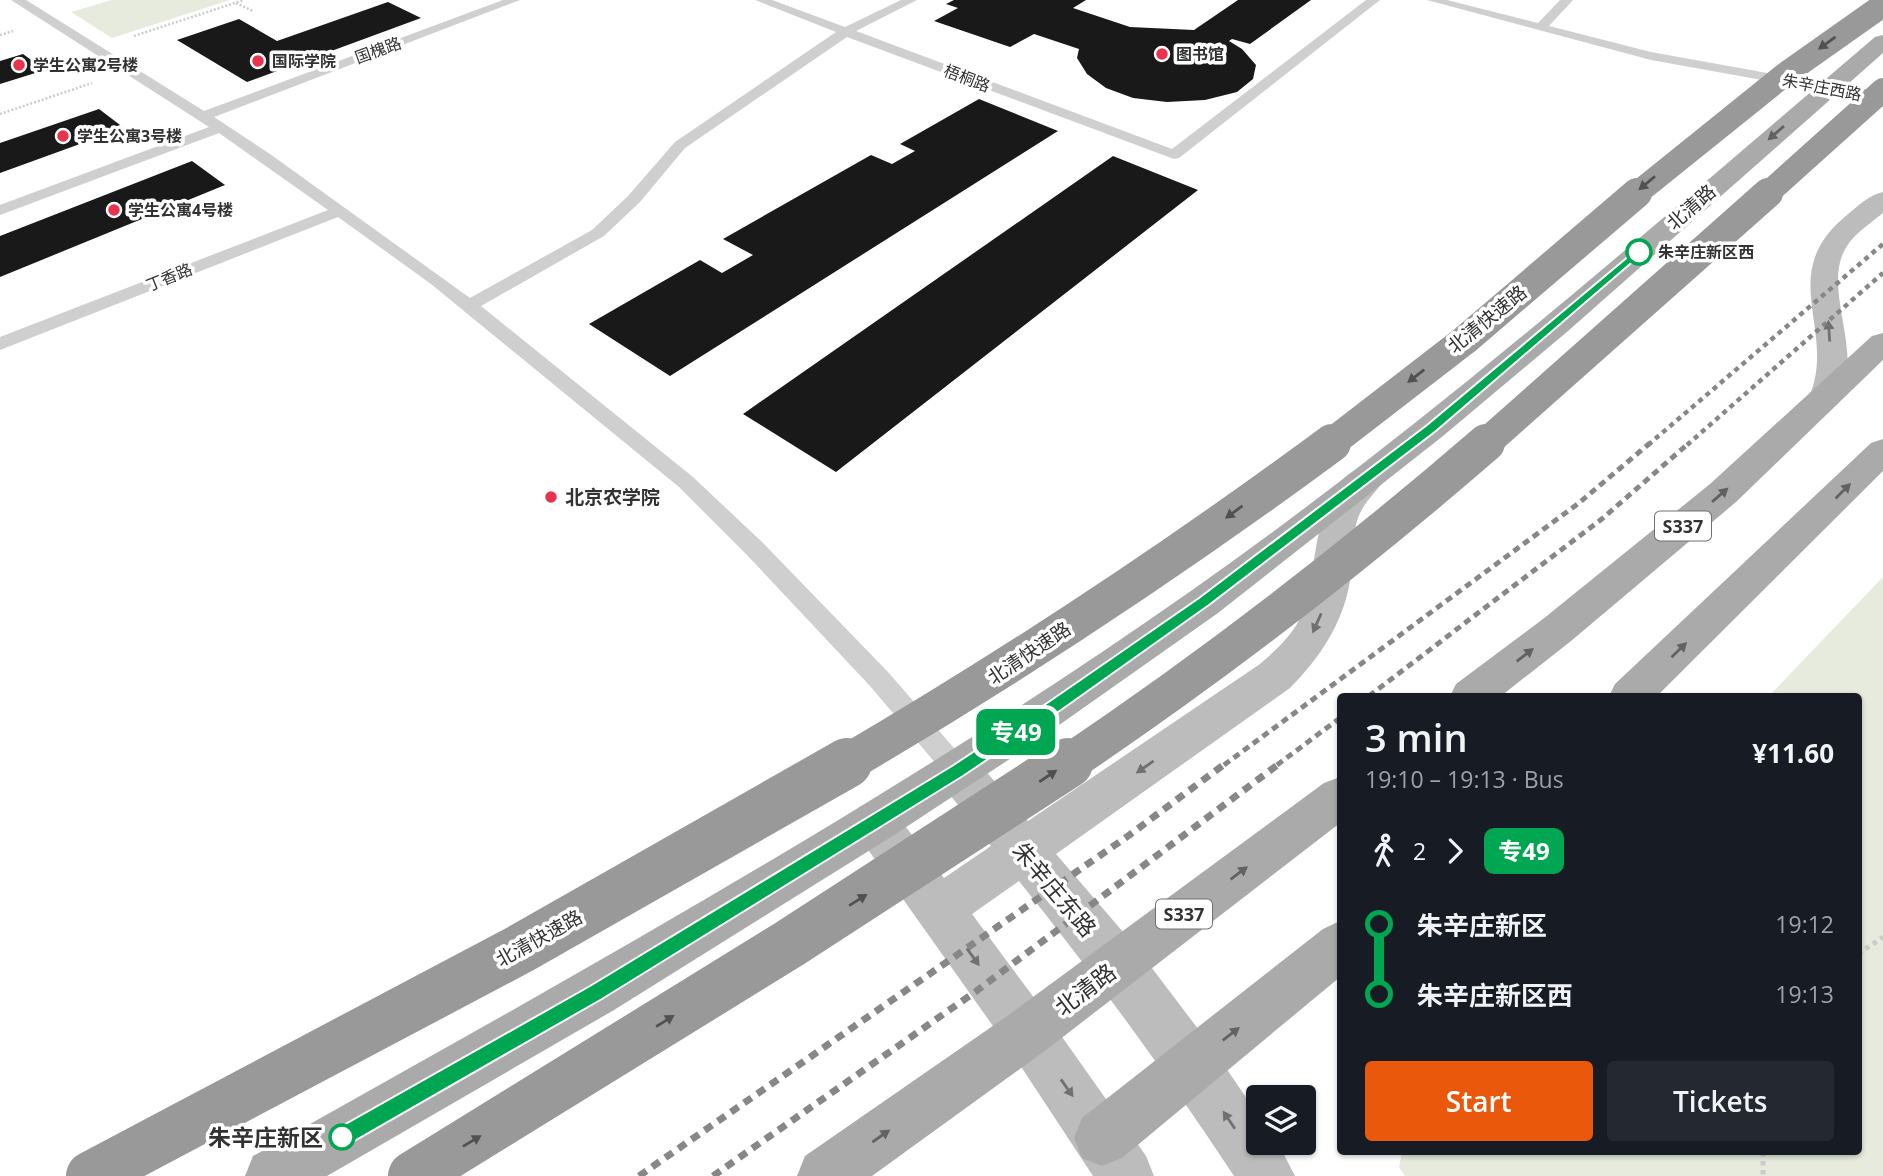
<!DOCTYPE html>
<html lang="en">
<head>
<meta charset="utf-8">
<style>
	:root { --surface:#171b24; --page:#242831; --text:#f1f3f6; --muted:#9ea1a6; --accent:#ea580c }
	body { margin:0; font-family:"Open Sans","Noto Sans SC",sans-serif; background:var(--page); color:var(--text); height:100vh; display:flex; flex-direction:column; font-size:26px; white-space:nowrap }
	* { box-sizing:border-box; margin:0 }
	p { font-size:23px; color:var(--muted) }
	.icon { flex:none; width:38px; height:38px; fill:none; stroke:currentColor; stroke-width:2; stroke-linecap:round; stroke-linejoin:round }
	.map { position:relative; flex:1; overflow:hidden }
	.drawer { position:absolute; left:1337px; top:693px; width:525px; height:462px; display:flex; flex-direction:column; background:var(--surface); border-radius:7px; box-shadow:0 2px 5px #0004 }
	.drawer>* { flex:none }
	.badge { padding:0 14px; border-radius:10px; font-size:24px; line-height:46px }
	.buttons { position:absolute; left:1246px; top:1085px; display:grid; gap:14px }
	.buttons a { display:grid; place-items:center; width:70px; height:70px; border-radius:7px; background:var(--surface); box-shadow:0 2px 5px #0004; font-size:35px }
	.map>.badge { position:absolute; translate:-50% -50%; box-shadow:0 0 0 4px #fff }
	.legs { display:flex; align-items:center; gap:10px; height:77px; padding:0 28px; font-size:23px }
	.legs p { margin-inline-start:auto }
	.headline { display:flex; align-items:center; justify-content:space-between; height:119px; padding:0 28px }
	h1 { font-size:38px; font-weight:600; line-height:52px }
	.button { display:flex; gap:14px; margin-top:auto; padding:14px 28px }
	.button a { flex:1; height:80px; border-radius:7px; background:var(--accent); color:#fff; font-size:28px; font-weight:600; line-height:80px; text-align:center }
	.button a+a { background:var(--page); color:var(--text) }
	ul { padding:0 28px; list-style:none }
	li { display:flex; align-items:center; gap:24px; height:70px; font-size:26px }
	li i { display:grid; place-items:center; width:10px; height:100%; margin:0 9px; background:currentColor }
	li i::after { content:''; width:18px; height:18px; margin:-9px; border:5px solid; border-radius:50%; background:var(--surface) }
	li p { margin-inline-start:auto }
	li:first-child i { background:linear-gradient(#0000 50%,currentColor 0) }
	li:last-child i { background:linear-gradient(currentColor 50%,#0000 0) }
	.map>svg:first-child { display:block }
	.green { fill:#e6ebdd }
	.building { fill:#191919 }
	.lines { fill:none; stroke-linecap:round; stroke-linejoin:round }
	.path-far1 { stroke:#ccc; stroke-width:2.5; stroke-dasharray:2 2; stroke-linecap:butt }
	.path { stroke:#ccc; stroke-width:5; stroke-dasharray:4.5 4.5; stroke-linecap:butt }
	.lane { fill:#cfcfcf; fill-rule:evenodd }
	.secondary { fill:#bcbcbc; fill-rule:evenodd }
	.primary { fill:#aaa; fill-rule:evenodd }
	.rail-far2 { stroke:#878787; stroke-width:4.5; stroke-dasharray:5 4.5; stroke-linecap:butt }
	.rail-far1 { stroke:#878787; stroke-width:5; stroke-dasharray:7 5; stroke-linecap:butt }
	.rail { stroke:#878787; stroke-width:7; stroke-dasharray:9 7; stroke-linecap:butt }
	.highway-bridge-far3 { stroke:#999; stroke-width:24 }
	.highway-bridge-far2 { stroke:#999; stroke-width:30 }
	.highway-bridge-far1 { stroke:#999; stroke-width:38 }
	.highway-bridge { stroke:#999; stroke-width:50 }
	.oneway { fill:#515151 }
	.oneway2 { fill:#626262 }
	.oneway3 { fill:#707070 }
	.line-1 { fill:#00a651; stroke:#fff; stroke-width:2 }
	.poi-dot { fill:#e9334d; stroke:#fff; stroke-width:2.5 }
	.stop-1-dot { fill:#fff; stroke:#00a651; stroke-width:3.5 }
	.labels { text-anchor:middle; dominant-baseline:central; stroke-width:7; stroke-linejoin:round; paint-order:stroke }
	.far-street-label { font-size:16px; fill:#323232; stroke:#fff }
	.far-poi-label { font-size:16px; font-weight:bold; fill:#323232; stroke:#fff; text-anchor:start }
	.far-stop-label { font-size:16px; font-weight:bold; fill:#323232; stroke:#fff; text-anchor:start }
	.shield { fill:#fff; stroke:#707070; stroke-width:2 }
	.shield-label { font-size:18px; font-weight:bold; fill:#323232 }
	.street-label { font-size:19px; fill:#323232; stroke:#fff }
	.poi-label { font-size:19px; font-weight:bold; fill:#323232; stroke:#fff; text-anchor:start }
	.near-street-label { font-size:23px; fill:#323232; stroke:#fff }
	.near-stop-label { font-size:23px; font-weight:bold; fill:#323232; stroke:#fff; text-anchor:end }
</style>
</head>
<body>
<div class="map">
<svg width="1883" height="1176" viewBox="0 0 1883 1176">
	<rect width="100%" height="100%" fill="#fff"/>
	<!-- green -->
	<path class="green" d="M112,0H230L112,38L71,12Z
		M1883,577V1176H1405L1399,1167L1402,1152H1858V696H1769Z"/>
	<!-- building -->
	<path class="building" d="M954,0H1086L1073,8L1130,27L1194,30L1238,0H1311L1250,44L1232,39L1229,41L1242,49L1256,65L1253,79L1237,92L1205,100L1167,102L1133,98L1106,88L1087,74L1077,58L1079,49L1034,34L1010,47L934,21L958,8L946,4Z
		M388,2L421,18L247,82L177,40L239,19L277,41Z
		M23,54L45,70L0,84V61Z
		M979,99L1058,131L670,376L589,324L700,260L722,273L753,255L723,239L871,155L892,164L915,151L900,144Z
		M99,109L124,128L0,173V143Z
		M1113,156L1198,190L836,472L743,414Z
		M192,161L225,185L0,277V236Z"/>
	<g class="lines">
		<!-- path-far1 -->
		<path class="path-far1" d="M236,3L253,11
			M0,35L13,31
			M134,36L244,0
			M0,114L92,83"/>
		<!-- path -->
		<path class="path" d="M1858,954L1883,937
			M1763,1152V1176"/>
		<!-- lane -->
		<path class="lane" d="M11,0H26L204,111L503,0H520L214,117L270,154L470,298L592,230L628,196L675,142L836,32L755,0H772L845,27L901,0H917L856,31L1172,149L1366,0H1380L1179,158L1174,159L847,37L685,148L640,202L604,236L481,306L693,477L763,543L888,672L967,763L971,771L967,779L958,783L949,779L870,686L747,555L679,487L431,284L338,217L0,350V337L328,210L219,133L0,215V205L209,127Z
			M1427,0H1447L1538,23L1560,0H1573L1549,26L1651,52L1828,84L1835,88L1828,92L1651,60Z"/>
		<!-- secondary -->
		<path class="secondary" d="M1828,81L1883,93V107L1820,93L1816,88L1820,83Z
			M1883,192V213C1871,223 1855,233 1847,246C1819,288 1868,355 1837,405L1825,408L1813,405L1809,397C1838,330 1774,274 1847,215C1858,206 1869,195 1883,192Z
			M1369,464L1381,467L1387,476C1377,492 1362,503 1357,521C1351,540 1353,561 1350,581C1343,623 1320,658 1290,688L1056,854L1136,947L1211,1046L1258,1115V1143H1278L1295,1176H1234C1167,1074 1095,976 1019,881L972,914L1046,1014L1146,1156L1154,1176H1093L1010,1050L859,837L852,822L859,807L875,801L891,807L944,878L991,846L942,785L936,771L942,757L958,751L974,757L1028,821L1260,664C1276,650 1294,634 1302,614C1321,568 1308,482 1369,464Z"/>
		<!-- primary -->
		<path class="primary" d="M1883,35V53L1568,331L1443,436L1218,613L1028,747L891,837L614,1010L327,1176H245L253,1156C570,978 890,802 1188,593C1430,423 1651,228 1875,37Z
			M1883,333V360L1736,502L1571,641L1501,696H1450L1456,684L1543,619L1710,484L1872,336Z
			M1883,439V471L1657,696H1609L1615,684L1871,443Z
			M1340,777V823L1046,1050L872,1176H797L805,1156L1010,1014L1324,783Z
			M1340,921V977L1122,1158L1102,1166L1082,1158L1074,1138L1082,1118L1323,929Z"/>
		<!-- rail-far2 -->
		<path class="rail-far2" d="M1648,445L1883,244
			M1687,445L1883,273"/>
		<!-- rail-far1 -->
		<path class="rail-far1" d="M1369,696L1603,518L1689,443
			M1224,765L1579,503L1650,443
			M1277,765L1340,718"/>
		<!-- rail -->
		<path class="rail" d="M639,1176L1128,836L1226,763
			M713,1176L975,992L1280,763"/>
		<!-- highway-bridge-far3 -->
		<path class="highway-bridge-far3" d="M1635,195L1784,75L1883,5
			M1766,195L1883,90"/>
		<!-- highway-bridge-far2 -->
		<path class="highway-bridge-far2" d="M1329,445L1465,340L1637,193
			M1484,445L1768,193"/>
		<!-- highway-bridge-far1 -->
		<path class="highway-bridge-far1" d="M844,765C1013,666 1175,559 1332,443
			M1066,765C1212,667 1353,558 1486,443"/>
		<!-- highway-bridge -->
		<path class="highway-bridge" d="M91,1176L520,949L847,763
			M413,1176L789,944L1068,763"/>
	</g>
	<!-- one-way arrows -->
	<defs><path id="oneway-solid" d="M-6-.8H1V-3.2L6.5 0L1 3.2V.8H-6Z" transform="scale(1.75)"/></defs>
	<g class="oneway">
		<use href="#oneway-solid" transform="translate(1827 43) rotate(144)"/>
		<use href="#oneway-solid" transform="translate(1647 183) rotate(140)"/>
		<use href="#oneway-solid" transform="translate(1416 376) rotate(142)"/>
		<use href="#oneway-solid" transform="translate(1234 512) rotate(144)"/>
		<use href="#oneway-solid" transform="translate(1048 776) rotate(-34)"/>
		<use href="#oneway-solid" transform="translate(858 900) rotate(-32)"/>
		<use href="#oneway-solid" transform="translate(665 1021) rotate(-32)"/>
		<use href="#oneway-solid" transform="translate(472 1141) rotate(-31)"/>
	</g>
	<g class="oneway2">
		<use href="#oneway-solid" transform="translate(1776 133) rotate(139)"/>
		<use href="#oneway-solid" transform="translate(1843 491) rotate(-45)"/>
		<use href="#oneway-solid" transform="translate(1720 495) rotate(-41)"/>
		<use href="#oneway-solid" transform="translate(1679 650) rotate(-44)"/>
		<use href="#oneway-solid" transform="translate(1525 655) rotate(-38)"/>
		<use href="#oneway-solid" transform="translate(1239 873) rotate(-37)"/>
		<use href="#oneway-solid" transform="translate(1231 1034) rotate(-38)"/>
		<use href="#oneway-solid" transform="translate(881 1136) rotate(-35)"/>
	</g>
	<g class="oneway3">
		<use href="#oneway-solid" transform="translate(1829 331) rotate(-94)"/>
		<use href="#oneway-solid" transform="translate(1317 623) rotate(114)"/>
		<use href="#oneway-solid" transform="translate(1145 767) rotate(145)"/>
		<use href="#oneway-solid" transform="translate(973 957) rotate(54)"/>
		<use href="#oneway-solid" transform="translate(1067 1088) rotate(55)"/>
		<use href="#oneway-solid" transform="translate(1229 1120) rotate(-124)"/>
	</g>
	<!-- line-1 -->
	<path class="line-1" d="M1636,250L1644,252L1436,431L1209,605L1061,710L963,776L602,999L349,1144L342,1147L335,1144L332,1137L335,1130L590,986L952,766L1050,701L1199,598L1427,425Z"/>
	<!-- markers -->
	<g class="poi-dot">
		<circle cx="1162" cy="54" r="7"/>
		<circle cx="258" cy="61" r="7"/>
		<circle cx="19" cy="65" r="7"/>
		<circle cx="63" cy="136" r="7"/>
		<circle cx="114" cy="210" r="7"/>
		<circle cx="551" cy="497" r="7"/>
	</g>
	<g class="stop-1-dot">
		<circle cx="1639" cy="252" r="12"/>
		<circle cx="342" cy="1137" r="12"/>
	</g>
	<g class="labels">
		<!-- far-street labels -->
		<g class="far-street-label">
			<text transform="translate(378 50) rotate(-20)">国槐路</text>
			<text transform="translate(967 78) rotate(21)">梧桐路</text>
			<text transform="translate(1822 87) rotate(11)">朱辛庄西路</text>
			<text transform="translate(169 277) rotate(-22)">丁香路</text>
		</g>
		<!-- far-poi labels -->
		<g class="far-poi-label">
			<text x="1176" y="54">图书馆</text>
			<text x="272" y="61">国际学院</text>
			<text x="33" y="65">学生公寓2号楼</text>
			<text x="77" y="136">学生公寓3号楼</text>
			<text x="128" y="210">学生公寓4号楼</text>
		</g>
		<!-- far-stop labels -->
		<g class="far-stop-label">
			<text x="1658" y="252">朱辛庄新区西</text>
		</g>
		<!-- shield labels -->
		<g class="shield">
			<rect x="1655" y="511.5" width="56" height="29" rx="5"/>
			<rect x="1156" y="899.5" width="56" height="29" rx="5"/>
		</g>
		<g class="shield-label">
			<text x="1683" y="526">S337</text>
			<text x="1184" y="914">S337</text>
		</g>
		<!-- street labels -->
		<g class="street-label">
			<text transform="translate(1691 207) rotate(-41)">北清路</text>
			<text transform="translate(1487 319) rotate(-39)">北清快速路</text>
			<text transform="translate(1029 653) rotate(-34)">北清快速路</text>
			<text transform="translate(539 938) rotate(-29)">北清快速路</text>
		</g>
		<!-- poi labels -->
		<g class="poi-label">
			<text x="565" y="497">北京农学院</text>
		</g>
		<!-- near-street labels -->
		<g class="near-street-label">
			<text transform="translate(1055 889) rotate(50)">朱辛庄东路</text>
			<text transform="translate(1085 989) rotate(-37)">北清路</text>
		</g>
		<!-- near-stop labels -->
		<g class="near-stop-label">
			<text x="323" y="1137">朱辛庄新区</text>
		</g>
	</g>
</svg>
<div class="buttons">
<a><svg class="icon" aria-label="layers" viewBox="0 0 24 24"><path d="M12 4l9 5-9 5-9-5zM3 14l9 5 9-5"/></svg></a>
</div>
<b class="badge" style="left:1016px;top:732px;background:#00a651;color:#fff">专49</b>
<section class="drawer">
<div class="headline"><div><h1>3 min</h1><p>19:10 – 19:13 · Bus</p></div><b>¥11.60</b></div>
<div class="legs"><svg class="icon" aria-label="walk" viewBox="0 0 24 24"><circle cx="13" cy="4" r="2"/><path d="M13 8l-2 6 4 7M11 14l-3 7M7 12l3-4h3l4 4"/></svg>2<svg class="icon" aria-label="forward" viewBox="0 0 24 24"><path d="M9 5l7 7-7 7"/></svg><b class="badge" style="background:#00a651;color:#fff">专49</b></div>
<ul>
<li><i style="color:#00a651"></i><b>朱辛庄新区</b><p>19:12</p></li>
<li><i style="color:#00a651"></i><b>朱辛庄新区西</b><p>19:13</p></li>
</ul>
<div class="button"><a>Start</a><a>Tickets</a></div>
</section>
</div>
</body>
</html>
